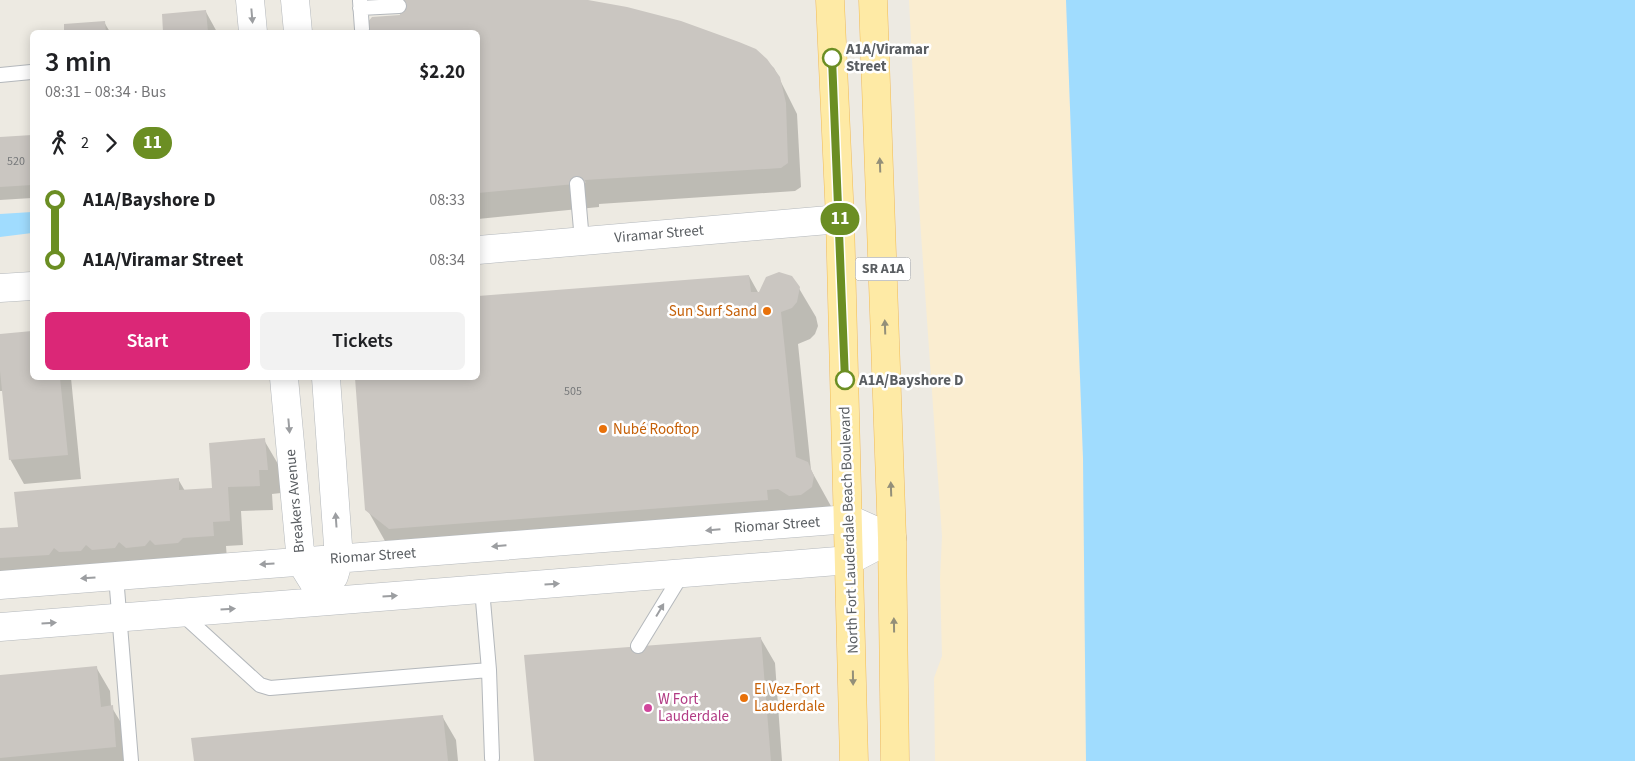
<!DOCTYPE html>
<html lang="en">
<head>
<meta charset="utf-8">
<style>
	:root { --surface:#fff; --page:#f2f2f2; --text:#202124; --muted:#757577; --accent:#db2777 }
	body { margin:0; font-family:"Source Sans 3",sans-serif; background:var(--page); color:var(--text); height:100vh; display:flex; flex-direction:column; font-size:19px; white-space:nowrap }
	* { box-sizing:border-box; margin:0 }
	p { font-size:16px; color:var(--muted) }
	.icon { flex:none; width:28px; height:28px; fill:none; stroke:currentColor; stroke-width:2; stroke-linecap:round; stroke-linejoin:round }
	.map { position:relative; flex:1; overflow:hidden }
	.sheet { position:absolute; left:30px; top:30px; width:450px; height:350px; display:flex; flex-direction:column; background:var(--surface); border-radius:8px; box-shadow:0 2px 12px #0003 }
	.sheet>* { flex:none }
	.badge { padding:0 10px; border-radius:16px; font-size:18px; line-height:32px }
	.map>.badge { position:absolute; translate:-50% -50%; box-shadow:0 0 0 2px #fff }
	.legs { display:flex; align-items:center; gap:8px; height:55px; padding:0 15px; font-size:16px }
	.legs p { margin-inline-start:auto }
	.headline { display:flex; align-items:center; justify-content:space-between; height:85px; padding:0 15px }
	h1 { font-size:28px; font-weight:600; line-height:38px }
	.cta { display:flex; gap:10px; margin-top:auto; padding:10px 15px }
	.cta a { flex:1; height:58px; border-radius:8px; background:var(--accent); color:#fff; font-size:20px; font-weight:600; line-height:58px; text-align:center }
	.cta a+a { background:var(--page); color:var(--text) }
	ul { padding:0 15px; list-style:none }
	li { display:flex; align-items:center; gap:18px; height:60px; font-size:19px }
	li i { display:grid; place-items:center; width:8px; height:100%; margin:0 6px; background:currentColor }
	li i::after { content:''; width:12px; height:12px; margin:-6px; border:4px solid; border-radius:50%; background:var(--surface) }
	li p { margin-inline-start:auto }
	li:first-child i { background:linear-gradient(#0000 50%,currentColor 0) }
	li:last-child i { background:linear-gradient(currentColor 50%,#0000 0) }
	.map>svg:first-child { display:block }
	.sand { fill:#faedd0 }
	.water { fill:#a0dcfe }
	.shadow { fill:#0003 }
	.building { fill:#cac6c1 }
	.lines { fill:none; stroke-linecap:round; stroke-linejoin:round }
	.lane-casing { stroke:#b4b8bc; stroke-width:16 }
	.street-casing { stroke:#b4b8bc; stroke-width:29 }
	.primary-casing { stroke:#f0bb58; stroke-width:29 }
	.lane { stroke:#fff; stroke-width:14 }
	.street { stroke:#fff; stroke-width:28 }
	.primary { stroke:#feeaa5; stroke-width:28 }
	.oneway { fill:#9c9ea1 }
	.oneway2 { fill:#938f79 }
	.line-1-casing { stroke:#fff; stroke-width:11 }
	.line-1 { stroke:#6b8e23; stroke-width:8 }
	.stop-1-dot { fill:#fff; stroke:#6b8e23; stroke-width:2.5 }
	.food-dot { fill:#e8710a; stroke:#fff; stroke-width:2 }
	.hotel-dot { fill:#d1479c; stroke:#fff; stroke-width:2 }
	.labels { text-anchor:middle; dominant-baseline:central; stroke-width:5; stroke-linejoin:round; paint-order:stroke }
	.number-label { font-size:12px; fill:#76787a }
	.shield { fill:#fff; stroke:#8c8e91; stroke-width:1 }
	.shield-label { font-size:14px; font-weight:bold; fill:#5a5e62 }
	.stop-label { font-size:15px; font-weight:bold; fill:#5a5e62; stroke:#fff; text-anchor:start }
	.street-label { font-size:15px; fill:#5a5e62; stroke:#fff }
	.food-label { font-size:15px; fill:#c56008; stroke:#fff; text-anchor:start }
	.hotel-label { font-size:15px; fill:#b23c85; stroke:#fff; text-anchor:start }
</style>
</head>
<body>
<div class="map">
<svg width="1635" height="761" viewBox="0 0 1635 761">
	<rect width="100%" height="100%" fill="#edeae2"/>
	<!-- sand -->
	<path class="sand" d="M909,0H1066L1083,458L1086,761H935L934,678L942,656L940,579L942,536L920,219Z"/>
	<!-- water -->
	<path class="water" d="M1066,0H1635V761H1086L1083,458Z
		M32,212V233L0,237V214Z"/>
	<!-- shadow -->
	<path class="shadow" d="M416,0H581L755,51L774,68L797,114L801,187L795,191L599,204V207L478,219V32H361L401,16Z
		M206,12L217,32H164L163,15Z
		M104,22L110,32H66L65,25Z
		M32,136V198L0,200V138Z
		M749,276L759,294L797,285L816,317L818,326L815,334L810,339L798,344L811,470L832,508L385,541L367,509L356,378H478V298Z
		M32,333V378H71L81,479L24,484L10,459L3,391H0V336Z
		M264,440L278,464L281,493L272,494L273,510L241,511L243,545L226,546L227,559L0,583V529L19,528L178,479L185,491L214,489Z
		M761,639L775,663L782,761H535Z
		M96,667L110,691L111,706L126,731L129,761H0V676Z
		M442,716L456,740L458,761H195Z"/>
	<!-- building -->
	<path class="building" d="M398,0H588L627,7L681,21L739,42L756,49L767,59L780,77L786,103L788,163L781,168L585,180L586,183L478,193V32H359L372,17L400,15Z
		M206,10L208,32H163L162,14Z
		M105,21L106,32H64V24Z
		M32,135V185L0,187V137Z
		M779,272L792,276L800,287L797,302L792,308L781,312L796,457L808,462L814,476L812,487L801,495L789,496L778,489L767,490L768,500L389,529L365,510L355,378H478V296L749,275L751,292H759L766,277Z
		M32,331V378H60L68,455L9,460L0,371V334Z
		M265,438L268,470H259L260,486L228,487L230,521L213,522L214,536L183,538L178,543L155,545L150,540L145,546L126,548L119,542L115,548L92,550L86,545L81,551L59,552L54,548L49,555L0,558V528L18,527L14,492L179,478V490L212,488L209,443Z
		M761,637L771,761H534L524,655Z
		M97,666L101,707L113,705L116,747L0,758V675Z
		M443,715L448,761H194L191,738Z"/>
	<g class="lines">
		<!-- lane casing -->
		<g class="lane-casing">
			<path id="lane" d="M360,1L362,29
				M360,8L399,6
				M0,75L31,72
				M577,184L582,241
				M116,576L131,761
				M482,589L489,670L492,758
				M181,613L260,685L270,688L489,670
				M638,646L682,574"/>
		</g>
		<!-- street casing -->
		<g class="street-casing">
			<path id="street" d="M250,0L253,32
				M295,0L298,32
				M478,250L840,219
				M0,288L32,286
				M284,378L301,562L325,601
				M326,378L339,559L334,576
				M0,585L849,519L892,538
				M0,627L850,560L892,538"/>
		</g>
		<!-- primary casing -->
		<g class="primary-casing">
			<path id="primary" d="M830,0L840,219L854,761
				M873,0L892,538L895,761"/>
		</g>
		<!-- lane -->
		<use href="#lane" class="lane"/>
		<!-- street -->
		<use href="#street" class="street"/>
		<!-- primary -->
		<use href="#primary" class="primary"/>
	</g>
	<!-- one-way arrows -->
	<defs><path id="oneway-solid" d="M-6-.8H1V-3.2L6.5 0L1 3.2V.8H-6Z" transform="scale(1.25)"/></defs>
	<g class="oneway">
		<use href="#oneway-solid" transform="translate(252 16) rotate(85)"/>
		<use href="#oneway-solid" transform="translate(289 426) rotate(85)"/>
		<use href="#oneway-solid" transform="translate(336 520) rotate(-94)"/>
		<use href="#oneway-solid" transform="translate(713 530) rotate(175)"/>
		<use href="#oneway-solid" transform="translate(499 546) rotate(175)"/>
		<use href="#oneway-solid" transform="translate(267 564) rotate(176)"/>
		<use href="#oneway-solid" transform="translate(88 578) rotate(176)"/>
		<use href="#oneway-solid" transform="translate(552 584) rotate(-4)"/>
		<use href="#oneway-solid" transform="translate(390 596) rotate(-4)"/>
		<use href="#oneway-solid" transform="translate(228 609) rotate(-4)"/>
		<use href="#oneway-solid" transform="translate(660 610) rotate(-59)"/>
		<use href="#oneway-solid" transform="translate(49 623) rotate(-4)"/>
	</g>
	<g class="oneway2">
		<use href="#oneway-solid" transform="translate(880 165) rotate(-92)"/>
		<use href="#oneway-solid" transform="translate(885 327) rotate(-92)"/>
		<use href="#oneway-solid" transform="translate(891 489) rotate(-92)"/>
		<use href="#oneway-solid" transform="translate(894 625) rotate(-91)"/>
		<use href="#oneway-solid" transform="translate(853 678) rotate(89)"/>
	</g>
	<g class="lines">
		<!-- line-1 casing -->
		<g class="line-1-casing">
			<path id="line-1" d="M832,58L845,380"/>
		</g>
		<!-- line-1 -->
		<use href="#line-1" class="line-1"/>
	</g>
	<!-- markers -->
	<g class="stop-1-dot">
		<circle cx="832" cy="58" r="9"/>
		<circle cx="845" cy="380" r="9"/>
	</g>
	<g class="food-dot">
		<circle cx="767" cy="311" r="5"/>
		<circle cx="603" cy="429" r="5"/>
		<circle cx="744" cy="698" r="5"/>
	</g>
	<circle class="hotel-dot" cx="648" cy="708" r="5"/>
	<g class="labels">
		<!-- number labels -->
		<g class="number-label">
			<text x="16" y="161">520</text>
			<text x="573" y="391">505</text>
		</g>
		<!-- shield labels -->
		<rect class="shield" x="855.5" y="257.5" width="55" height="23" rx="4"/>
		<g class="shield-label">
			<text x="883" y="269">SR A1A</text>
		</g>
		<!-- stop labels -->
		<g class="stop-label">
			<text x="846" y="49">A1A/Viramar<tspan x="846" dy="17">Street</tspan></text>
			<text x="859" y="380">A1A/Bayshore D</text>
		</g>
		<!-- street labels -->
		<g class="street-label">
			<text transform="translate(659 234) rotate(-5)">Viramar Street</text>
			<text transform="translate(295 501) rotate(-95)">Breakers Avenue</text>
			<text transform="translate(777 525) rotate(-4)">Riomar Street</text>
			<text transform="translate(849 530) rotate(-92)">North Fort Lauderdale Beach Boulevard</text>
			<text transform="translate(373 556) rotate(-4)">Riomar Street</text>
		</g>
		<!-- food labels -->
		<g class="food-label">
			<text x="757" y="311" text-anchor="end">Sun Surf Sand</text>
			<text x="613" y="429">Nubé Rooftop</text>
			<text x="754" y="689">El Vez-Fort<tspan x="754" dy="17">Lauderdale</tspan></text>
		</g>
		<!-- hotel labels -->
		<g class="hotel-label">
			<text x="658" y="699">W Fort<tspan x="658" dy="17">Lauderdale</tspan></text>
		</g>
	</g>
</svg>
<b class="badge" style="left:840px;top:219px;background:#6b8e23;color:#fff">11</b>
<section class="sheet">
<div class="headline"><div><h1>3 min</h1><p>08:31 – 08:34 · Bus</p></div><b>$2.20</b></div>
<div class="legs"><svg class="icon" aria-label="walk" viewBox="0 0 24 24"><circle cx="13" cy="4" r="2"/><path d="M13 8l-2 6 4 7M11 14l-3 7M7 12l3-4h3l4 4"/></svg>2<svg class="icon" aria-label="forward" viewBox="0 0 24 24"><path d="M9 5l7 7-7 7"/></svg><b class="badge" style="background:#6b8e23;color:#fff">11</b></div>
<ul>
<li><i style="color:#6b8e23"></i><b>A1A/Bayshore D</b><p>08:33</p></li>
<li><i style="color:#6b8e23"></i><b>A1A/Viramar Street</b><p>08:34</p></li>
</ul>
<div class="cta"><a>Start</a><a>Tickets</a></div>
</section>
</div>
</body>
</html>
